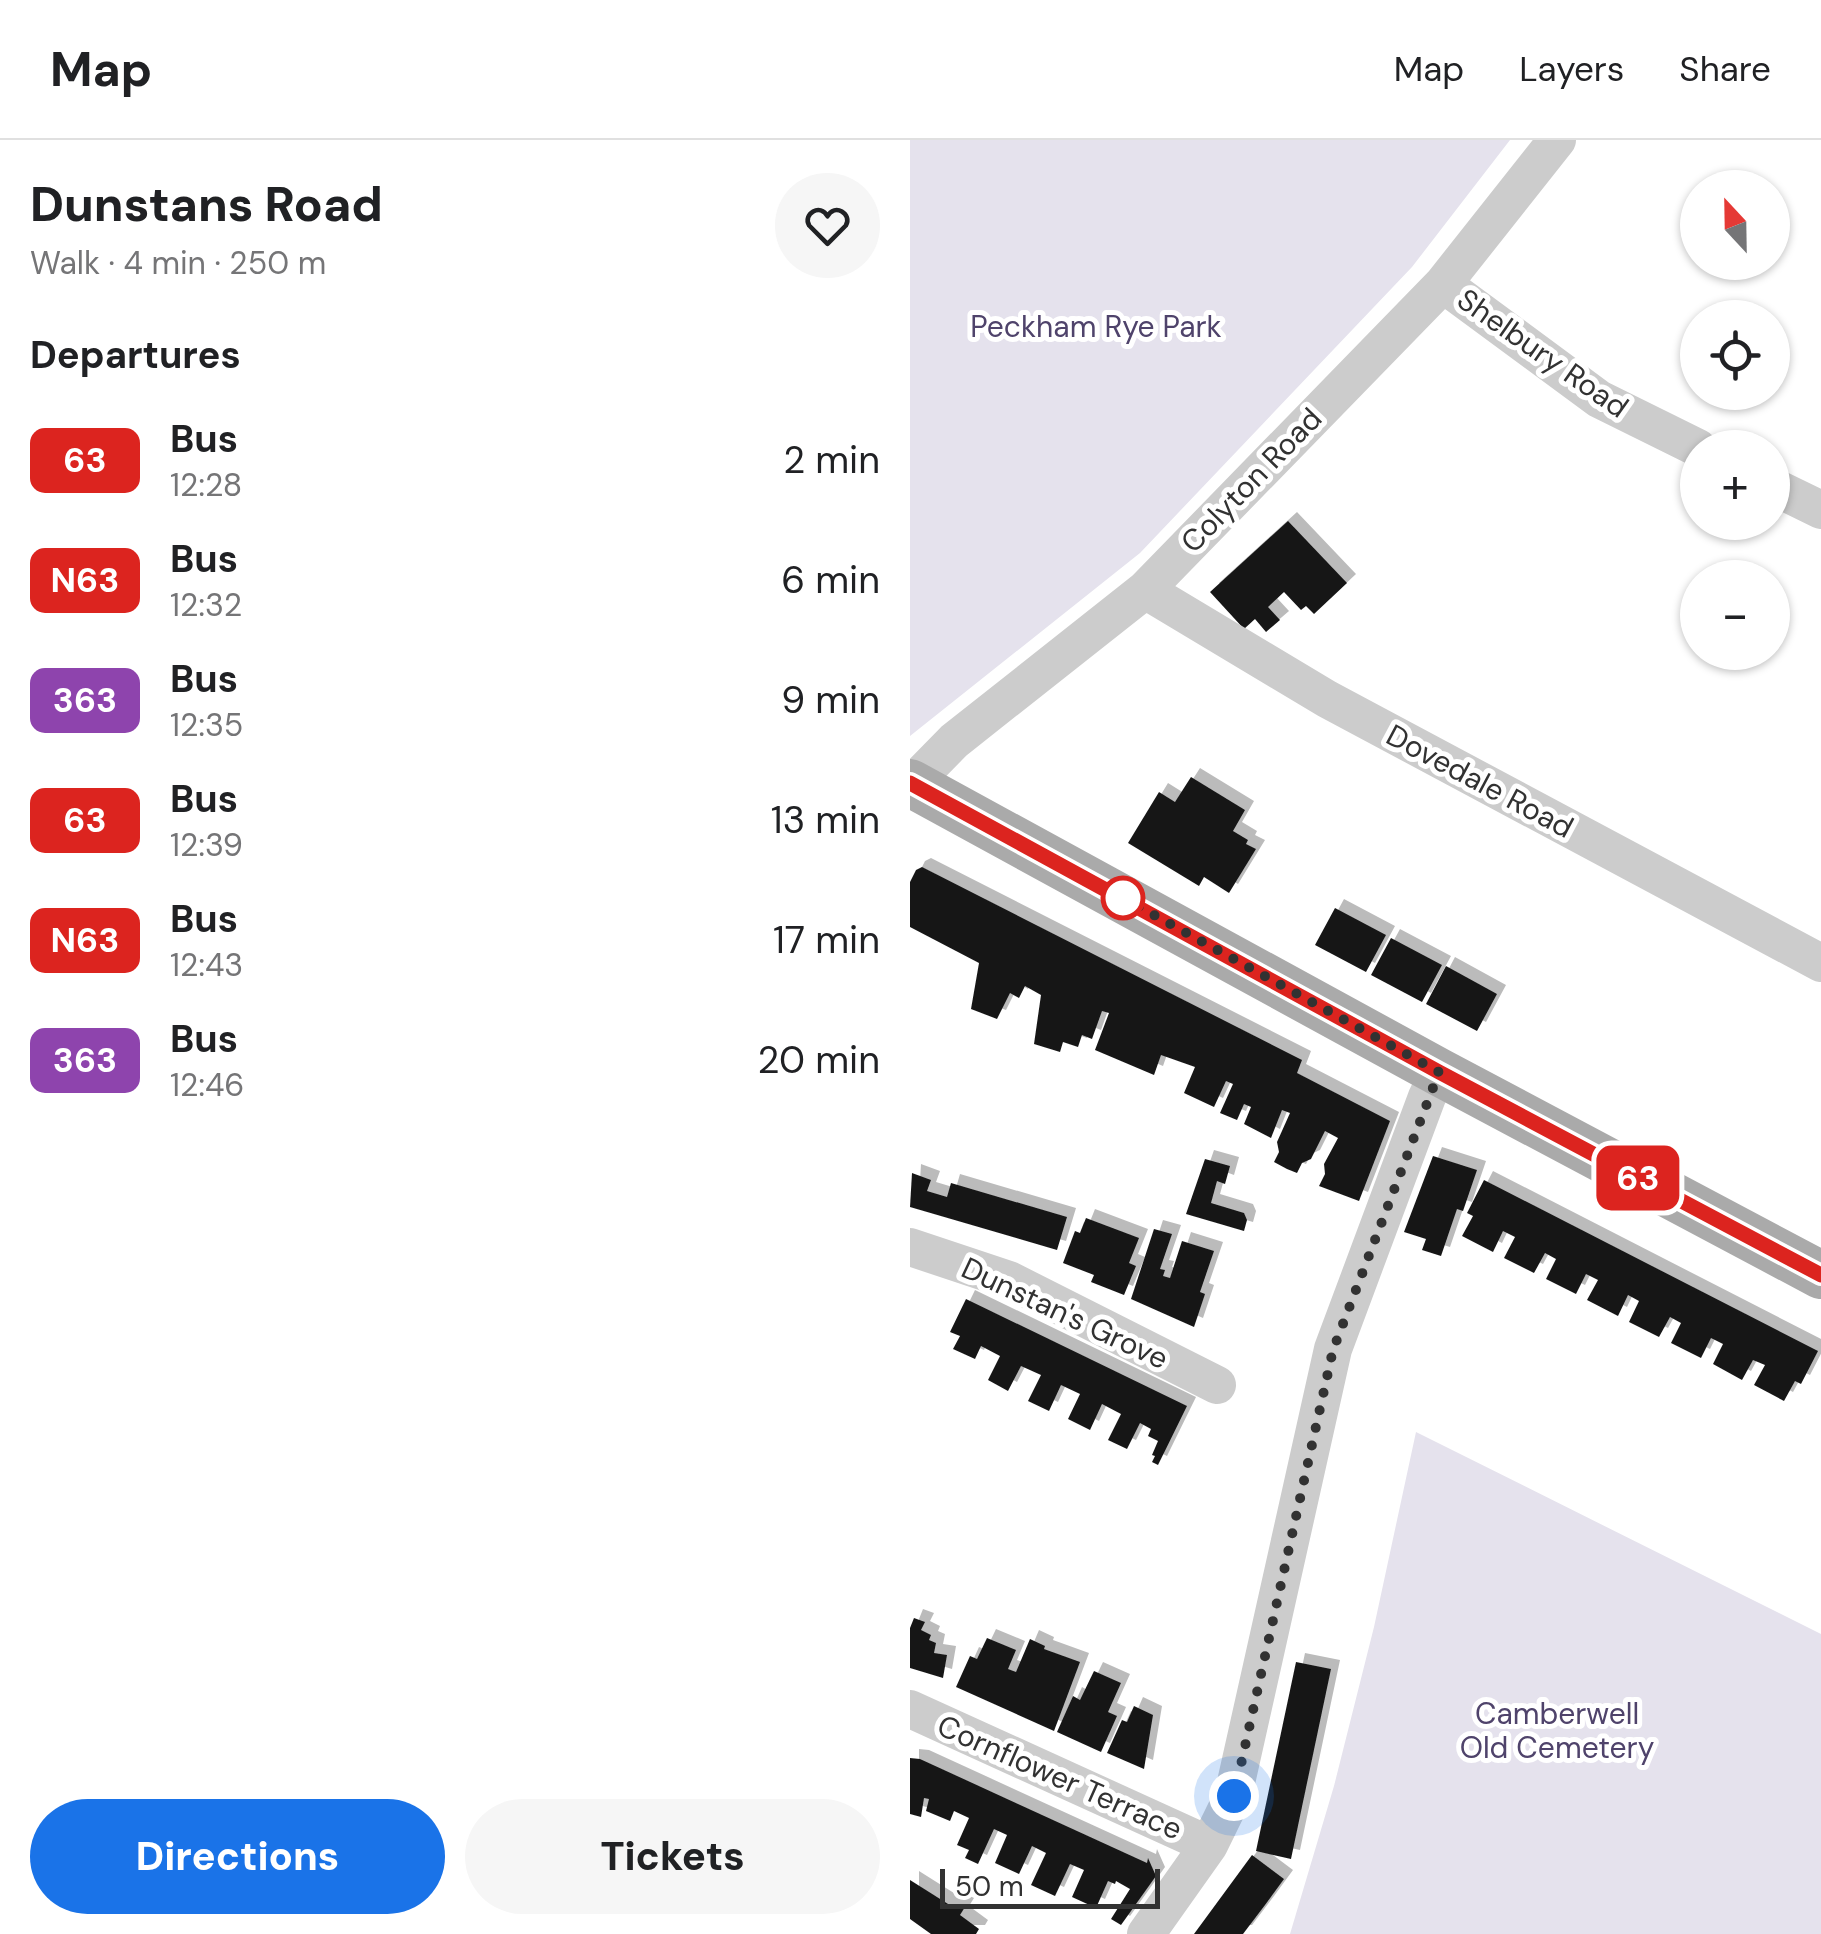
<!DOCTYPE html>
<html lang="en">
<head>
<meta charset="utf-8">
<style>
	:root { --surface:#fff; --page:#f6f6f6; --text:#202124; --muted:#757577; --line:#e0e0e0; --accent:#1a73e8 }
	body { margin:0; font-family:"DM Sans",sans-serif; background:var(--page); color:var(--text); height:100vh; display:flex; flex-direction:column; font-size:38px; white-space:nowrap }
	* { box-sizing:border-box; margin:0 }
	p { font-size:32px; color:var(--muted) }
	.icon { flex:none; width:55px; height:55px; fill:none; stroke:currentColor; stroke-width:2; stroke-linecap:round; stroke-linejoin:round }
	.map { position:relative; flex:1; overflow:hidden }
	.panel { display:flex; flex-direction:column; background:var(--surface); width:910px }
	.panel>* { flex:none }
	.badge { padding:0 20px; border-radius:15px; font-size:35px; line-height:65px }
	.needle { width:65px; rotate:338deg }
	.tools { position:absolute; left:770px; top:30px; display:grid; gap:20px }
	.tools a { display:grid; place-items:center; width:110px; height:110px; border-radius:50%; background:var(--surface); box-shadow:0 2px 8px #0004; font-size:50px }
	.scale { position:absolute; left:30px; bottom:25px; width:220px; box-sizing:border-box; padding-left:10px; border:5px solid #323232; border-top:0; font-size:28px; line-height:35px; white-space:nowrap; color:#323232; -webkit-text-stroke:8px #fff; paint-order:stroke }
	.you { position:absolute; width:50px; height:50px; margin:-25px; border:8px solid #fff; border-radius:50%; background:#1a73e8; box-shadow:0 0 0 15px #1a73e833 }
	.map>.badge { position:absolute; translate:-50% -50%; box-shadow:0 0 0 5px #fff }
	h2 { padding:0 30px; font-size:38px; line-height:90px }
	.round { display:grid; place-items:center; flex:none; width:105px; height:105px; border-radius:52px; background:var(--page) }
	.summary { display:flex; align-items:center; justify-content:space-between; height:170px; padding:0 30px }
	h1 { font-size:48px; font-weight:800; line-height:75px }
	.primary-button { display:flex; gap:20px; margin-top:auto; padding:20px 30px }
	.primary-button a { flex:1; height:115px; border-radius:60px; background:var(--accent); color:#fff; font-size:40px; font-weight:800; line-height:115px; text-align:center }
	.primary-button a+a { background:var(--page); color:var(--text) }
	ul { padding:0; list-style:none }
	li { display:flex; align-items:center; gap:30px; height:120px; padding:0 30px }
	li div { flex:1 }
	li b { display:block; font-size:38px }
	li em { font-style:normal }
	li .badge { min-width:110px; font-weight:700; text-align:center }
	header { display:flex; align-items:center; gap:60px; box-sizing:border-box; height:140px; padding:0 50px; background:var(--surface); border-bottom:2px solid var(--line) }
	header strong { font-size:48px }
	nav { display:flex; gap:55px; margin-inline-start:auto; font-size:35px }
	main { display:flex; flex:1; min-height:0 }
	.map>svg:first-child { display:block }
	.green { fill:#e5e2ed }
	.building { fill:#191919; filter:url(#shadow) }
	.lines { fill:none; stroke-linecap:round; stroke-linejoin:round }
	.minor { stroke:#ccc; stroke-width:38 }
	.major { stroke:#aaa; stroke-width:48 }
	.line-casing { stroke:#fff; stroke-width:22 }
	.line { stroke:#dc241f; stroke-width:15 }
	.walk { stroke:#323232; stroke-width:10; stroke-dasharray:0 18 }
	.stop-dot { fill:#fff; stroke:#dc241f; stroke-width:5 }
	.labels { text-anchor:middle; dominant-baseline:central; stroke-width:10; stroke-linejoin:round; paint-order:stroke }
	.park-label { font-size:30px; fill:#4f436b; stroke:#fff }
	.street-label { font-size:30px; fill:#323232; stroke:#fff }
</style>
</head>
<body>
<header>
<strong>Map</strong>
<nav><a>Map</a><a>Layers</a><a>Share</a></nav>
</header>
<main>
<section class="panel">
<div class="summary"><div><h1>Dunstans Road</h1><p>Walk · 4 min · 250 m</p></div><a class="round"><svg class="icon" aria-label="heart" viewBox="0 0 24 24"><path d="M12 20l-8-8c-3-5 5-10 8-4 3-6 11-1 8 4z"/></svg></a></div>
<h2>Departures</h2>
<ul>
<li><span class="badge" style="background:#dc241f;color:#fff">63</span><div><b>Bus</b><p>12:28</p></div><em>2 min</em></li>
<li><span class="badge" style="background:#dc241f;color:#fff">N63</span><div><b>Bus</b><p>12:32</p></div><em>6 min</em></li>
<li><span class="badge" style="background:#8e44ad;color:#fff">363</span><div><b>Bus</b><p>12:35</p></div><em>9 min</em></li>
<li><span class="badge" style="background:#dc241f;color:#fff">63</span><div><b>Bus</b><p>12:39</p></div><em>13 min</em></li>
<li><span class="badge" style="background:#dc241f;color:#fff">N63</span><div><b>Bus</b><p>12:43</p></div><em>17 min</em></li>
<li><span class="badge" style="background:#8e44ad;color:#fff">363</span><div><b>Bus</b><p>12:46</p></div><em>20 min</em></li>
</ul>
<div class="primary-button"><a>Directions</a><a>Tickets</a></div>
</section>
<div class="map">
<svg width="911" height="1794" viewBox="0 0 911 1794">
	<defs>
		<filter id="shadow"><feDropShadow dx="9" dy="-9" stdDeviation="0" flood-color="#0004"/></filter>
	</defs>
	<rect width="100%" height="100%" fill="#fff"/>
	<!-- green -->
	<path class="green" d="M0,0H600L502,127L230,413L0,596Z
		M506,1292L911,1494V1794H380L424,1646L464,1487Z"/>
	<!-- building -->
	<path class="building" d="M378,381L437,443L404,474L396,466L391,470L374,452L358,467L370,480L356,492L345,479L334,489L300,452Z
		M281,637L335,670L323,691L338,700L336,704L346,709L319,753L294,737L289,746L218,703L249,652L265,662Z
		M12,727L392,920L387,933L480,981L449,1061L409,1046L415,1034L414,1024L428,998L415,991L401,1019L392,1023L387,1033L377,1029L364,1022L369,1012L367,1002L380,973L372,970L361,998L334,984L341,967L334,964L327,980L310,973L323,944L316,941L304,967L274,953L285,927L251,915L244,935L185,910L199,873L192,871L182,899L172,895L168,907L153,902L150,912L124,904L131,855L115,846L109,858L100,853L87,879L61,869L69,823L0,787V742L6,730Z
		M425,768L476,795L456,832L405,805Z
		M481,798L532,825L512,862L461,835Z
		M536,826L587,854L567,891L516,864Z
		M523,1016L567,1030L553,1071L547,1069L531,1116L512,1110L516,1099L494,1092Z
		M295,1019L320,1026L315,1044L307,1041L301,1063L334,1073L337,1080L334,1091L276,1074Z
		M2,1033L21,1040L17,1051L37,1057L41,1043L157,1077L147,1110L0,1067Z
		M574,1040L908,1211L891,1244L885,1241L874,1261L844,1245L855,1225L843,1220L832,1240L803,1224L813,1204L801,1198L791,1218L761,1203L771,1183L760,1177L749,1197L719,1182L729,1161L718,1155L708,1176L677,1160L688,1140L676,1134L666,1154L636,1139L646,1119L635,1113L624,1133L594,1118L605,1097L593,1091L583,1112L552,1096L563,1076L557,1073Z
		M176,1078L229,1098L219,1123L226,1126L214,1155L181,1142L184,1135L153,1123L165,1091L170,1093Z
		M244,1089L262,1094L250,1129L255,1130L253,1136L260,1138L272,1101L304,1111L290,1152L295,1154L284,1187L221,1159Z
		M56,1159L277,1266L248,1325L242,1322L245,1316L242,1315L248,1301L238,1296L241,1289L230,1283L217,1309L198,1300L211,1274L192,1264L180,1290L158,1279L170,1254L151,1245L139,1271L118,1261L131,1235L111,1226L98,1251L78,1240L90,1216L71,1206L65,1219L43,1209L50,1196L40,1192Z
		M4,1478L15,1482L11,1490L21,1495L19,1500L26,1503L24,1513L37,1515L33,1538L0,1528V1488Z
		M77,1498L106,1510L98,1529L106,1532L120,1499L135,1506L134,1509L170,1522L144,1591L46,1547L60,1516L67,1519Z
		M386,1522L421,1529L381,1719L346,1711Z
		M184,1531L211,1543L198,1572L207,1576L191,1612L147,1592L163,1556L170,1560Z
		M224,1566L243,1575L234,1629L197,1613L212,1580L217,1582Z
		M0,1618L10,1619L237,1723L238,1718L246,1736L211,1785L201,1779L220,1749L206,1741L205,1744L198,1741L186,1768L162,1757L174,1730L160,1724L145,1756L121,1745L136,1713L122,1706L109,1734L85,1723L97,1695L84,1689L68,1724L55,1718L59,1710L47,1705L59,1678L44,1671L40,1681L16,1671L19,1659L14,1658L11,1677L0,1674Z
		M342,1715L374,1739L355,1765L333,1794H284Z
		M0,1740L46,1769L49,1764L55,1767L50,1775L69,1789L66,1794H21L0,1779Z"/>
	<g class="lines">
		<!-- minor -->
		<path class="minor" d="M533,144L689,259L788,308
			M862,346L911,370
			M235,450L417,559L911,823
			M0,646L44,601L235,450L533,144L647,0
			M0,1107L99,1140L307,1245
			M0,1569L299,1705
			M236,1794L299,1705L323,1656L423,1209L517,957L529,932"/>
		<!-- major -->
		<path class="major" d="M0,643L529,932L911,1135"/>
	</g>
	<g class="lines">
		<!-- line casing -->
		<g class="line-casing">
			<path id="line" d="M0,643L529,932L911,1135"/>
		</g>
		<!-- line -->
		<use href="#line" class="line"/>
		<!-- walk -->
		<path class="walk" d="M213,758L529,932L423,1210L324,1656"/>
	</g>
	<!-- markers -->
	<circle class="stop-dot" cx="213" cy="758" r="20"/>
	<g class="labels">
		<!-- park labels -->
		<g class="park-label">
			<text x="186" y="186">Peckham Rye Park</text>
			<text x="647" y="1573">Camberwell<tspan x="647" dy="34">Old Cemetery</tspan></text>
		</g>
		<!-- street labels -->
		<g class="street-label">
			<text transform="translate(633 213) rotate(35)">Shelbury Road</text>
			<text transform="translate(341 340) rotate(-46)">Colyton Road</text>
			<text transform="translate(570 641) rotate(28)">Dovedale Road</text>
			<text transform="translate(155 1173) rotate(25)">Dunstan's Grove</text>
			<text transform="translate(150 1637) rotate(24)">Cornflower Terrace</text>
		</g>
	</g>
</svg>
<div class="tools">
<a><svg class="needle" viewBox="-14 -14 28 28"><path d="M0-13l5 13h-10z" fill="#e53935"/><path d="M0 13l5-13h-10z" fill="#757577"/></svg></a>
<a><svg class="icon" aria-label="locate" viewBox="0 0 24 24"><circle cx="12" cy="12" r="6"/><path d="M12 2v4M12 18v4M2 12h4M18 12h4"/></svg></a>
<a>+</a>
<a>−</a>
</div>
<div class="scale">50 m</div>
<div class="you" style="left:324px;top:1656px"></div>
<b class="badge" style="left:728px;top:1038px;background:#dc241f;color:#fff">63</b>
</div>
</main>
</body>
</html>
